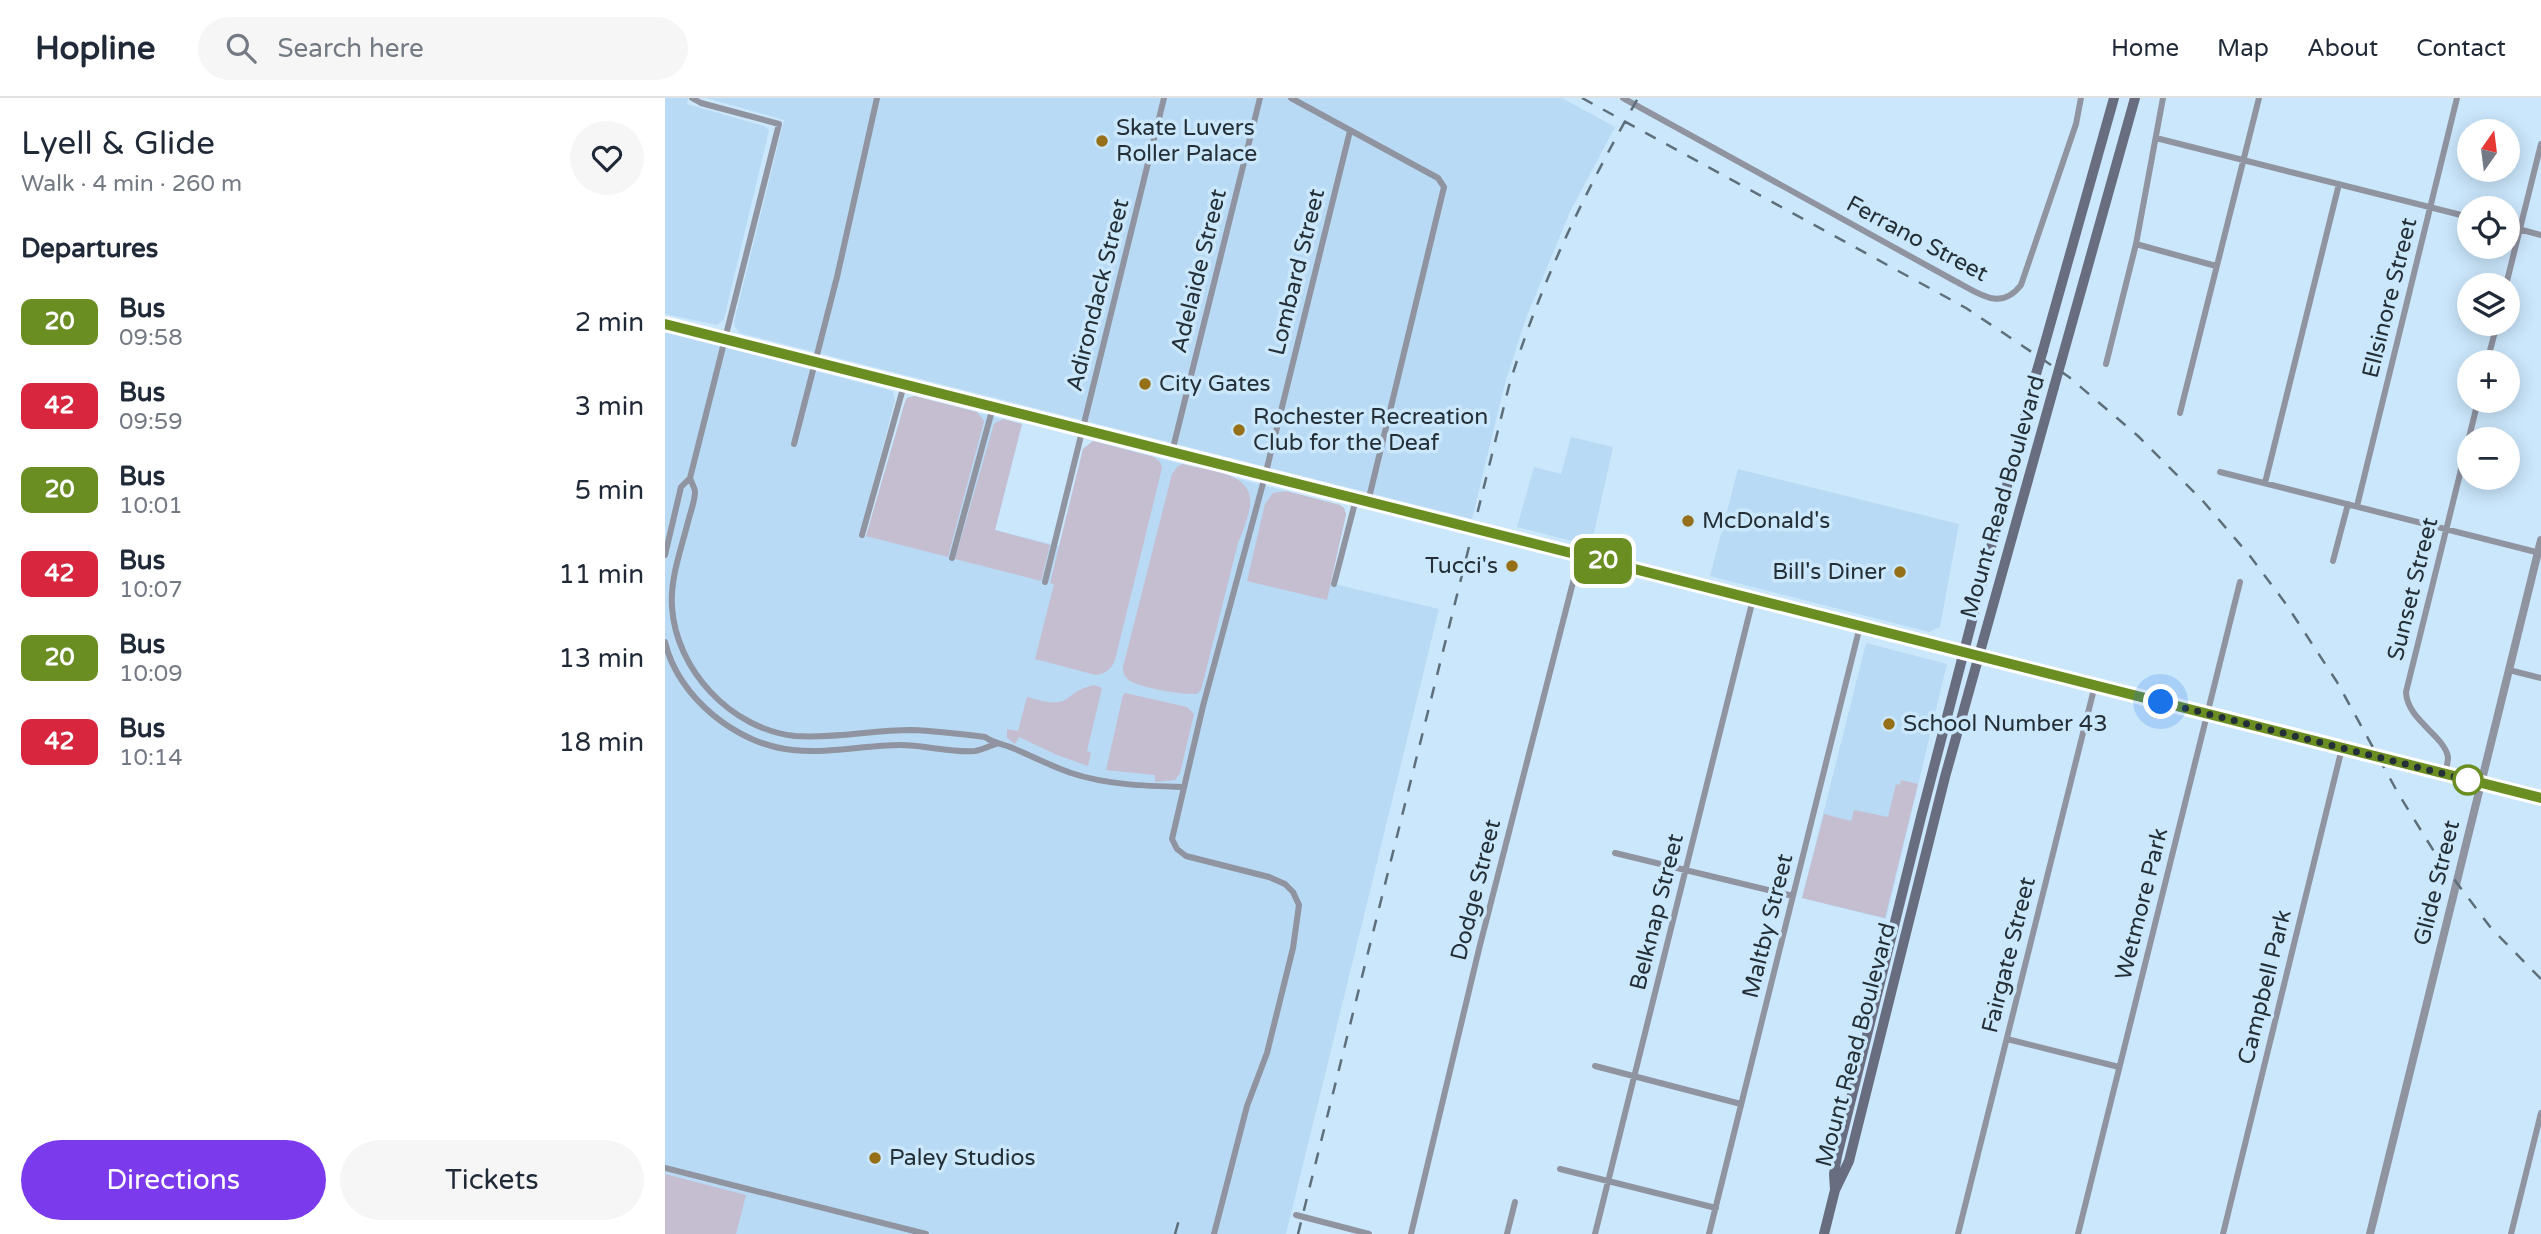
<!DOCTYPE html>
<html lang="en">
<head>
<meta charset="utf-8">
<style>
	:root { --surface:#fff; --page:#f6f6f7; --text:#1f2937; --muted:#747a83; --line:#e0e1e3; --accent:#7c3aed }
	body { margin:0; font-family:"Varela Round",sans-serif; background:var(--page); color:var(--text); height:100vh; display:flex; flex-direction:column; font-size:26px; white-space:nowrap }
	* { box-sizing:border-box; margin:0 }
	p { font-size:23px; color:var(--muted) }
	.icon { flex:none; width:38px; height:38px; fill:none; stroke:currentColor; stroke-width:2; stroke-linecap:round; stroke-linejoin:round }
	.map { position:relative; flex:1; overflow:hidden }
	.drawer { display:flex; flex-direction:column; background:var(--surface); width:665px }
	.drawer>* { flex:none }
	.badge { padding:0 14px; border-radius:10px; font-size:24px; line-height:46px }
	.needle { width:46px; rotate:14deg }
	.buttons { position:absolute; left:1792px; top:21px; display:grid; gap:14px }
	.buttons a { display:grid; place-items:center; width:63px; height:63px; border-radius:50%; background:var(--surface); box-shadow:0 4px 18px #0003; font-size:35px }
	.you { position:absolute; width:35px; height:35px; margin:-18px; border:5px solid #fff; border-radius:50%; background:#1a73e8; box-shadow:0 0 0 10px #1a73e833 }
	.map>.badge { position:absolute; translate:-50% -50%; box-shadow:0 0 0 4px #fff }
	h2 { padding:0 21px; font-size:26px; line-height:63px }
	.round { display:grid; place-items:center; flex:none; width:74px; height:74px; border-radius:37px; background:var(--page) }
	.overview { display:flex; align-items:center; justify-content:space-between; height:119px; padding:0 21px }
	h1 { font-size:33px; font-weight:600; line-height:52px }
	.button { display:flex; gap:14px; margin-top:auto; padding:14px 21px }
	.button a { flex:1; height:80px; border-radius:42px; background:var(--accent); color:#fff; font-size:28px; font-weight:600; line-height:80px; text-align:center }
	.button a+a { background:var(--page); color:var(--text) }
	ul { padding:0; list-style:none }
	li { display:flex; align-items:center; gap:21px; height:84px; padding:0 21px }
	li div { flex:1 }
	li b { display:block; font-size:26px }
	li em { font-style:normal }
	li .badge { min-width:77px; font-weight:700; text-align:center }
	header { display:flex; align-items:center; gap:42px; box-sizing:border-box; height:98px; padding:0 35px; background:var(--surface); border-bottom:2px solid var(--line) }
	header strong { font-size:33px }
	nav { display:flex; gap:38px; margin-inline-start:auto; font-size:24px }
	.search { width:490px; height:63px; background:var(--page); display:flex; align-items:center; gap:18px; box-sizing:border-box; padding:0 24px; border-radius:38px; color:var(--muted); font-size:26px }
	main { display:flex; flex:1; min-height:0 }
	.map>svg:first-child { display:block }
	.built { fill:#b9daf4 }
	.green { fill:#c5bdd0 }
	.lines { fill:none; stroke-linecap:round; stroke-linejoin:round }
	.minor { stroke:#9093a0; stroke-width:6 }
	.tertiary { stroke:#9093a0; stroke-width:8 }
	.secondary { stroke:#686d7f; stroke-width:10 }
	.primary { stroke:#4d5367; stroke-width:10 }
	.rail { stroke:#5e6f7c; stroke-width:2.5; stroke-dasharray:12 12; stroke-linecap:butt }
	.secondary-bridge { stroke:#686d7f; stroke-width:10 }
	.line-casing { stroke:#fff; stroke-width:16 }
	.line { stroke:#6b8e23; stroke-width:10 }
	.walk { stroke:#242f37; stroke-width:7; stroke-dasharray:0 12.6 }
	.poi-dot { fill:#966f19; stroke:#cbe7fc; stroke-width:2.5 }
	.stop-dot { fill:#fff; stroke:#6b8e23; stroke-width:3.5 }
	.labels { text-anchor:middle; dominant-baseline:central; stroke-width:7; stroke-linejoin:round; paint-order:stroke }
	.poi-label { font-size:23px; fill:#242f37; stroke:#cbe7fc; text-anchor:start }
	.street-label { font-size:23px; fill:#242f37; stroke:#cbe7fc }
</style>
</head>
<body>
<header>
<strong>Hopline</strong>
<div class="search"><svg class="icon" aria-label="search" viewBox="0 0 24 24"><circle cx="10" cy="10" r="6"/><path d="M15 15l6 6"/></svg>Search here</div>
<nav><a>Home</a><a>Map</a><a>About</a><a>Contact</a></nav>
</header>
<main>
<section class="drawer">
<div class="overview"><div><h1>Lyell &amp; Glide</h1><p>Walk · 4 min · 260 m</p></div><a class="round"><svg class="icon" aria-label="heart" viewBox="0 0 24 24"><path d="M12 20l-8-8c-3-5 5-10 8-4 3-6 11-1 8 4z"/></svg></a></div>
<h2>Departures</h2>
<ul>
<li><span class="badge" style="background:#6b8e23;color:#fff">20</span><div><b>Bus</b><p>09:58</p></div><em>2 min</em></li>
<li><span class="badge" style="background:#d7263d;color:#fff">42</span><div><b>Bus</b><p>09:59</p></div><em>3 min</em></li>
<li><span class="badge" style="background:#6b8e23;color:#fff">20</span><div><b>Bus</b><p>10:01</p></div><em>5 min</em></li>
<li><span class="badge" style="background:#d7263d;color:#fff">42</span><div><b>Bus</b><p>10:07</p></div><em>11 min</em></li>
<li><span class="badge" style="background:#6b8e23;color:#fff">20</span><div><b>Bus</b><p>10:09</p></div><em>13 min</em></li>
<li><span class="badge" style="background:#d7263d;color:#fff">42</span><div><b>Bus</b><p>10:14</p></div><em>18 min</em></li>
</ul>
<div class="button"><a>Directions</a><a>Tickets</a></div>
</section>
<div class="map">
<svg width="1876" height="1136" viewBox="0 0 1876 1136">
	<rect width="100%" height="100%" fill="#cbe7fc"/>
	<!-- built -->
	<path class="built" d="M0,0H23L22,6L99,28L104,32L59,221L52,227L0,216Z
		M41,0H897L950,29L905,114L861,220L840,285L807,421L75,235L70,229L69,224L119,22Z
		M0,234L228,293L230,302L195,437L201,438L240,304L242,300L249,298L357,326L330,432L394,448L418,351L428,343L675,407L679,410L681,416L665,485L774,511L621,1136H0Z
		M906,339L948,349L926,448L852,429L869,369L896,376Z
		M1073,371L1294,426L1275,529L1264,534L1045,478Z
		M1201,545L1282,566L1221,821L1137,800Z"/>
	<!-- green -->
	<path class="green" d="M249,298L312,314L319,323L283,459L201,438L240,304L242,300Z
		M338,321L357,326L330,432L385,447L376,483L290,461L329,326Z
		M428,343L489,359L495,364L497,370L450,562C446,572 441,575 431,577L370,561L389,486L385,485L418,351Z
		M518,366C546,374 594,374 584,413C581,425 578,434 573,445L536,592L532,596C518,597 477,590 465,583C460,580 458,575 458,569L507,376L513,368Z
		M621,393L675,407L679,410L681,416L662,502L582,483L600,406L608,395Z
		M429,587L437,590L422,653L426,655L423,668L392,657L354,639L350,646L342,640V631L353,633L362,599C375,602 391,609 403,600C412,593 417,590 429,587Z
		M460,595L522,609L529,616L515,675L510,682L490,684V677L441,672L458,597Z
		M1236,682L1253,686L1220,820L1137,800L1159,716L1186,723L1189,712L1223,719L1231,686L1235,687Z
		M0,1076L81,1097L71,1136H0Z"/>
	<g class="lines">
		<!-- minor -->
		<path class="minor" d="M626,0L773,80L779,89L703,404
			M958,0L1290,183C1314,195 1335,214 1356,187L1411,26L1416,0
			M1491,40L1804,119
			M1843,128L1876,137
			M1471,146L1551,168
			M1841,187L1876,46
			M1822,264L1832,226
			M1441,266L1471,146L1498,0
			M1515,315L1594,0
			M129,346L172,179L212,0
			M507,354L595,0
			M1555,374L1875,455
			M25,380C26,384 30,390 30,394C30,402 26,413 24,420C17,449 5,479 7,509C11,572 66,631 130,638C169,641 207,632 246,632C271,633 296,636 320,639C330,646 339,646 350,651C369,659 386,668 406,675C442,687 481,688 519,689
			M1600,385L1674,86
			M1692,408L1792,0
			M197,437L239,287
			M0,457L16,389L25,380L114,26L36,5L27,0
			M287,460L328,309
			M1668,463L1683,406
			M380,484L499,0
			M669,486L691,401
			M0,544C13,600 73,647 128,652C164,656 200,647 235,647C260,647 286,655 310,653C317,652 324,648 331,646
			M1844,572L1876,580
			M1780,676C1781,671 1783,665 1783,659C1779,637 1742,622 1741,594L1813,303
			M950,755L1128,798
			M1342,941L1454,969
			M930,968L1076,1006
			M0,1070L261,1136
			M895,1071L1051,1110
			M631,1117L704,1136
			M549,1136L582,1008L602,955L628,850L634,807L628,794L620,786L604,779L521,758L512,751L507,741L538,608L600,378L685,33
			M746,1136L814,851L915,457
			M842,1136L850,1104
			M930,1136L1088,501
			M1044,1136L1195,528
			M1293,1136L1430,587
			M1413,1136L1575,484
			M1558,1136L1677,650
			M1846,1136L1876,1015"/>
		<!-- tertiary -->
		<path class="tertiary" d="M1705,1136L1876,442"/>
		<!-- secondary -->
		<path class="secondary" d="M1378,252L1449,0
			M1396,264L1470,0
			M1170,1092L1169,1076L1172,1058L1256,719L1371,276
			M1159,1136L1170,1092L1184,1063L1280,679L1389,289"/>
		<!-- primary -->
		<path class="primary" d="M0,226L1876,700"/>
		<!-- rail -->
		<path class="rail" d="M917,0L1301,210L1404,279L1473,338L1537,402L1585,458L1621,506L1672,584L1733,695L1773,760L1826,830L1876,881
			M510,1136L516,1115
			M633,1136L844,288C875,185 920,94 973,0"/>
		<!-- secondary-bridge -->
		<path class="secondary-bridge" d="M1371,276L1378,252
			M1389,289L1396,264"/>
	</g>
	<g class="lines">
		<!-- line casing -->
		<g class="line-casing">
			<path id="line" d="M0,226L1876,700"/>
		</g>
		<!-- line -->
		<use href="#line" class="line"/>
		<!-- walk -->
		<path class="walk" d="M1496,604L1803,682"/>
	</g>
	<!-- markers -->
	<g class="poi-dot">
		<circle cx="437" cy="43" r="7"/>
		<circle cx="480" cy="286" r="7"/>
		<circle cx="574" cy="332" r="7"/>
		<circle cx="1023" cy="423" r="7"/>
		<circle cx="847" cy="468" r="7"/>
		<circle cx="1235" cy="474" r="7"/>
		<circle cx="1224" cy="626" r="7"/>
		<circle cx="210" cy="1060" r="7"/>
	</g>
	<circle class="stop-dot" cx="1803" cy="682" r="14"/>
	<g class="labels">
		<!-- poi labels -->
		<g class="poi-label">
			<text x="451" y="30">Skate Luvers<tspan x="451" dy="26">Roller Palace</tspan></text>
			<text x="494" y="286">City Gates</text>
			<text x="588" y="319">Rochester Recreation<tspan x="588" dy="26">Club for the Deaf</tspan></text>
			<text x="1037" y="423">McDonald's</text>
			<text x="833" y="468" text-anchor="end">Tucci's</text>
			<text x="1221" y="474" text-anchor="end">Bill's Diner</text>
			<text x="1238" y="626">School Number 43</text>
			<text x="224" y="1060">Paley Studios</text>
		</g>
		<!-- street labels -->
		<g class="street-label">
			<text transform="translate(1252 141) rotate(28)">Ferrano Street</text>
			<text transform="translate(534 173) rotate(-76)">Adelaide Street</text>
			<text transform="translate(632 174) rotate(-76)">Lombard Street</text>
			<text transform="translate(433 197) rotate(-76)">Adirondack Street</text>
			<text transform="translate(1725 200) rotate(-76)">Ellsinore Street</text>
			<text transform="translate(1338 399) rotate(-74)">Mount Read Boulevard</text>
			<text transform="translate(1748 491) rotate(-76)">Sunset Street</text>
			<text transform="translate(1772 785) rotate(-76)">Glide Street</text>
			<text transform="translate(811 792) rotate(-76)">Dodge Street</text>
			<text transform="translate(1477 806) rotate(-76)">Wetmore Park</text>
			<text transform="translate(992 814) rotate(-76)">Belknap Street</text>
			<text transform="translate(1103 828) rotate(-76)">Maltby Street</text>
			<text transform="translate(1344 857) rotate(-76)">Fairgate Street</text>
			<text transform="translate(1600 889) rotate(-76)">Campbell Park</text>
			<text transform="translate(1191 947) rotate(-75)">Mount Read Boulevard</text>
		</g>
	</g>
</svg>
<div class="buttons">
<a><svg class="needle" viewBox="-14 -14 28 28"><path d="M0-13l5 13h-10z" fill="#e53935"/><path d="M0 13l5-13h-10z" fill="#747a83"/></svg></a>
<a><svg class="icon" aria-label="locate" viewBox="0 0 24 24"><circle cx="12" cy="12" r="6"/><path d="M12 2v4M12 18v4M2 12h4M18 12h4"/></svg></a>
<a><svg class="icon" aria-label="layers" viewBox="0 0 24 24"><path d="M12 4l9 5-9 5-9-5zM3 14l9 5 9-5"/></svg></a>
<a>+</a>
<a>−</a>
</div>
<div class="you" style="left:1496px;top:604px"></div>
<b class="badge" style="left:938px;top:463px;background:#6b8e23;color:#fff">20</b>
</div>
</main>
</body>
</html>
